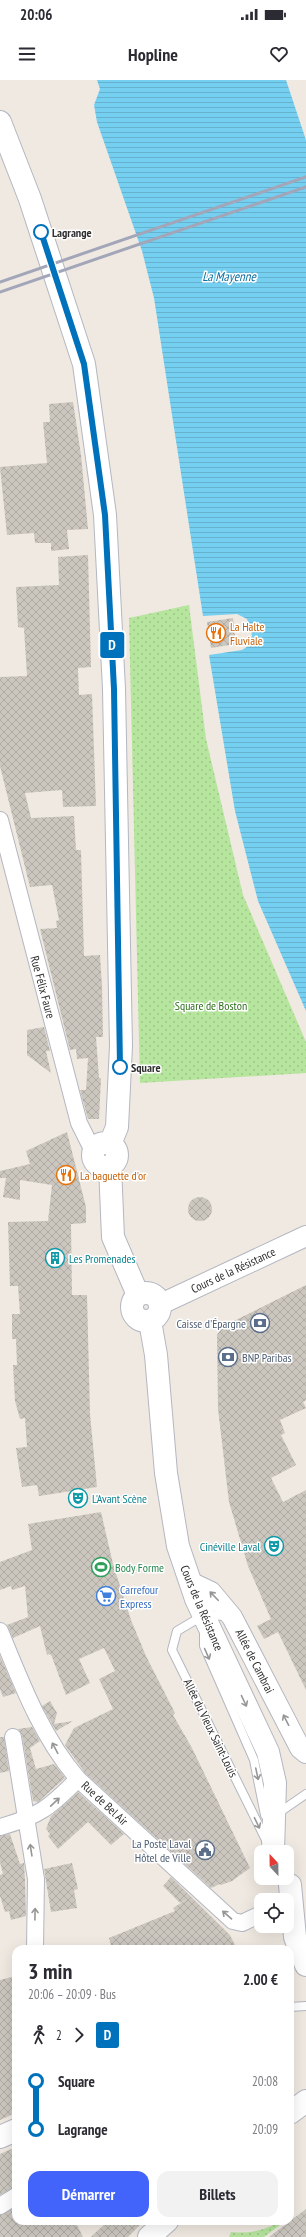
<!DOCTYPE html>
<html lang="fr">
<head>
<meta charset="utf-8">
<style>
	:root { --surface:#fff; --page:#f2f2f3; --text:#2b2b33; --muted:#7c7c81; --accent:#4264fb }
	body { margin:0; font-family:"PT Sans Narrow",sans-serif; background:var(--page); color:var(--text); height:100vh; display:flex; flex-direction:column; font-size:15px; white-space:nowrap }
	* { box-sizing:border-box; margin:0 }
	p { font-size:13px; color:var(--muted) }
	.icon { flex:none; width:22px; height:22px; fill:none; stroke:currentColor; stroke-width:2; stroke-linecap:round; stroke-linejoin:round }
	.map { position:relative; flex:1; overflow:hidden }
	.side { position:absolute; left:12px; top:1865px; width:282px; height:280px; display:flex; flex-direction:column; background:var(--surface); border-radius:12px; box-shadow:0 4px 16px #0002 }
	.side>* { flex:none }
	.badge { padding:0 8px; border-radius:3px; font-size:14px; line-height:26px }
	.needle { width:26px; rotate:338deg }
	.controls { position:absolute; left:254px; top:1765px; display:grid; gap:8px }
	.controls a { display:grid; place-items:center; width:40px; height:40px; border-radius:8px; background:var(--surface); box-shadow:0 4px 16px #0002; font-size:20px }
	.map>.badge { position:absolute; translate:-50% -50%; box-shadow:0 0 0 2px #fff }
	.legs { display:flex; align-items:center; gap:6px; height:44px; padding:0 16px; font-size:13px }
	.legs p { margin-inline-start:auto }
	.head { display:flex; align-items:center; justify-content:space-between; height:68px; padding:0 16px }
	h1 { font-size:22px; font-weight:600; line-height:30px }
	.button { display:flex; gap:8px; margin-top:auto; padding:8px 16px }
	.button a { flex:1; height:46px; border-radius:12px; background:var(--accent); color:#fff; font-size:16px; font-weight:600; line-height:46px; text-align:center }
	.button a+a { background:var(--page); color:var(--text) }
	ul { padding:0 16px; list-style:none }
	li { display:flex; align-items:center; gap:14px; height:48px; font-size:15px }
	li i { display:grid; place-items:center; width:6px; height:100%; margin:0 5px; background:currentColor }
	li i::after { content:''; width:10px; height:10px; margin:-5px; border:3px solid; border-radius:50%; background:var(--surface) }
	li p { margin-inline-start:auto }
	li:first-child i { background:linear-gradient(#0000 50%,currentColor 0) }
	li:last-child i { background:linear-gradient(currentColor 50%,#0000 0) }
	.status { display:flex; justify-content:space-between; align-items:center; height:28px; padding:0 20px; background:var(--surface); direction:ltr }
	.status svg { height:11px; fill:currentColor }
	header { display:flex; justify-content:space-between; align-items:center; height:52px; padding:0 16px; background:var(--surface); font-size:18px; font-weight:600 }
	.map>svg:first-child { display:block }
	.grass { fill:url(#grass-dots) }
	.water { fill:url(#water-rules) }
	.building { fill:url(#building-cross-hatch) }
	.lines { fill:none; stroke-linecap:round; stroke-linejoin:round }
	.service-casing { stroke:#b4b7c1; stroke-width:10 }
	.minor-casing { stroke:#b4b7c1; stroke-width:18 }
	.tertiary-casing { stroke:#b4b7c1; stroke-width:22 }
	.secondary-casing { stroke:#b4b7c1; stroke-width:24 }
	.service { stroke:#fff; stroke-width:8 }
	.minor { stroke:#fff; stroke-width:16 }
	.tertiary { stroke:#fff; stroke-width:20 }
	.secondary { stroke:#fff; stroke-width:22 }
	.rail { stroke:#a3a6b8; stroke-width:3 }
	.oneway { stroke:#969696 }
	.line-1-casing { stroke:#fff; stroke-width:9 }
	.line-1 { stroke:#0072bc; stroke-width:6 }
	.stop-1-dot { fill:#fff; stroke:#0072bc; stroke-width:2 }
	.labels { text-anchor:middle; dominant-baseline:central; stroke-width:3; stroke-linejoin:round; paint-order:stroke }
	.stop-label { font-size:12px; font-weight:bold; fill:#2e2e2e; stroke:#fff; text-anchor:start }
	.food-label { font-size:12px; fill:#c56008; stroke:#fff; text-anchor:start }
	.street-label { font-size:12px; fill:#2e2e2e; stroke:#fff }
	.park-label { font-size:12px; fill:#2c6e1b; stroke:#fff }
	.culture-label { font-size:12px; fill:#0d838f; stroke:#fff; text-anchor:start }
	.service-label { font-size:12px; fill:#4e5e75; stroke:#fff; text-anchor:end }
	.leisure-label { font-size:12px; fill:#27864d; stroke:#fff; text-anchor:start }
	.shop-label { font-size:12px; fill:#366cbe; stroke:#fff; text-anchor:start }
	.water-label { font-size:13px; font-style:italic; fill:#0d6fa3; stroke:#fff }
</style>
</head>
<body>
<div class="status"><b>20:06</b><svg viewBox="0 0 49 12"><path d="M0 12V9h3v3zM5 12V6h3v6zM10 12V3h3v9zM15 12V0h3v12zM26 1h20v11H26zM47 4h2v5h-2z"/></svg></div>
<header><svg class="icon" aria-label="menu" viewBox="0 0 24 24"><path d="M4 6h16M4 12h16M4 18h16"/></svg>Hopline<svg class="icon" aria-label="heart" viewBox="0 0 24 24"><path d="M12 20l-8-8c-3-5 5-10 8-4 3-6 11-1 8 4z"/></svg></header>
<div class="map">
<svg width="306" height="2157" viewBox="0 0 306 2157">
	<defs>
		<pattern id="grass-dots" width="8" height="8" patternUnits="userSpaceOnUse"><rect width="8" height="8" fill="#b6e59e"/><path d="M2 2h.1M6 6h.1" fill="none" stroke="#9dc588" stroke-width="1.8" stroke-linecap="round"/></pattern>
		<pattern id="water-rules" width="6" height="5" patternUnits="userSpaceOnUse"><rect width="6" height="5" fill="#75cff0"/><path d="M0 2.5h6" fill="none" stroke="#66b2ce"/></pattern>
		<pattern id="building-cross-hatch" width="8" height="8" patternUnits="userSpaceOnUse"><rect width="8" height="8" fill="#cbc7bf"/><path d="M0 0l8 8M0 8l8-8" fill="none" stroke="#afaba4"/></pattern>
	</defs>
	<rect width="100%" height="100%" fill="#efe9e1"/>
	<!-- grass -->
	<path class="grass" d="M189,525L206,659L243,815L306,962V993L140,1003L129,538Z
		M278,2143L280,2145L264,2157H229L231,2152C249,2154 261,2151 278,2143Z"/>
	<!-- water -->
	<path class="water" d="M97,0H286L306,60V931L258,821L235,731L209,575L242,570L250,565L252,555L247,539L237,534L203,536L154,218L142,171L97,42L94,25L100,9Z"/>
	<!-- building -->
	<path class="building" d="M73,322L81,375L88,449L67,450L69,469L51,471V463H35L34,453L7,455L0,387L47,383L43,342H50L49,324Z
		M88,475L91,587L78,588L79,615L92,614L96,726L63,727L62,710L25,713L31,738L74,736L76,770H81L84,876L100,875L102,906L103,957H96L99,998H101L99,1039H88L80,1010H86L88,978L77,979L76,969L70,970L40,849L57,848L56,841L59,840L52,805L30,807L0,686V597L27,596L24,548L18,547L16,507L59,505L58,477Z
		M233,538L236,564L211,568L207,542Z
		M44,947L50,971H46L51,993L27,975V950Z
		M67,1052L86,1127V1143L71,1144L72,1215H87L90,1334L97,1407L39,1416L37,1405L22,1407L16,1368L27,1367L25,1338L20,1339L15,1321L13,1285H17L16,1259H12V1234H20L18,1206H10L8,1142L48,1141L52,1105L20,1100V1120L3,1117L6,1098H0V1091L30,1084L26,1071Z
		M188 1129a12 12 0 1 1 24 0a12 12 0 1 1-24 0Z
		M306,1205V1320L303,1322L306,1328L280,1340L285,1353L281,1355L296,1385L271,1398L283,1422L306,1410V1610L278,1552L264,1559L257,1546L271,1539L248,1486L229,1422L218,1329L217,1255L222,1247Z
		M101,1432L113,1484L131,1540L146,1576L175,1633L173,1635L192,1668L250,1788L232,1801L221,1805L220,1804L211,1808L85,1693L65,1665L74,1648L113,1629L99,1599L115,1591L104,1568L79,1579L90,1603L66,1615L52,1577L50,1574L47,1575L40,1546L13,1558L7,1545L28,1537L25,1506L12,1510L11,1506L0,1510V1482L32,1470L28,1444Z
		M0,1576L16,1613L3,1617L0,1609Z
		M50,1621L57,1633L54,1644L73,1641L56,1651L42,1626Z
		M32,1647L40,1661L30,1668L36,1689L54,1684L65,1698L38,1722L33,1721L22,1655L18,1649Z
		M0,1657H4L9,1691L0,1693Z
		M78,1712L124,1754L111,1765L88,1742L58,1769L48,1756L50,1754L46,1749L51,1736Z
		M10,1754L20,1784L24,1783L25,1801L26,1836L11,1840L9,1831L5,1832L0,1816V1795L3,1794L0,1782V1756Z
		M72,1783L78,1809L74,1810L77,1828L51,1832L44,1789Z
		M171,1797L230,1855L237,1869H112L109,1858L175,1831L173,1828L189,1818L180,1823L163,1806Z
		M16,1896V2033L0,2040V1900Z
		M16,2067V2107L0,2115V2074Z
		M16,2127V2141H75L83,2157H0V2135Z
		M306,2129V2157H269Z
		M108,2141H144L128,2157H91Z"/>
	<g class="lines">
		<!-- service casing -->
		<g class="service-casing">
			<path id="service" d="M227,1536L204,1535L177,1551L172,1570L267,1762
				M204,1552V1566L254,1680L265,1735
				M277,1734L306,1714
				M290,1927L306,1926"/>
		</g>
		<!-- minor casing -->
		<g class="minor-casing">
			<path id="minor" d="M0,740L79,1043L93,1071
				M0,1551C21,1602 41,1656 78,1699L233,1841L242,1843L261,1834
				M13,1657L36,1799L35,1869
				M0,1747C40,1736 50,1727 78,1699
				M0,2126L16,2116"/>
		</g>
		<!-- tertiary casing -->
		<g class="tertiary-casing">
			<path id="tertiary" d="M161,1224L306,1156
				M190,1502L211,1512L232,1537L300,1668L306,1673"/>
		</g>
		<!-- secondary casing -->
		<g class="secondary-casing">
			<path id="secondary" d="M0,42L30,119L84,284L105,435L114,609L121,966L117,1047L110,1064
				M93 1075a12 12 0 1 1 24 0a12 12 0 1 1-24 0Z
				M110,1086L113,1157L138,1215
				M132 1227a14 14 0 1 1 28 0a14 14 0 1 1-28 0Z
				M150,1241L156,1275L166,1393L178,1466L196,1519L268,1672L275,1703L273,1772
				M290,1805L295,1857L306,1885
				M290,2033L306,2021
				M0,2057L16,2050
				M149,2157L167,2141"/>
		</g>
		<!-- service -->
		<use href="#service" class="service"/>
		<!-- minor -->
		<use href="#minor" class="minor"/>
		<!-- tertiary -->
		<use href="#tertiary" class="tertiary"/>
		<!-- secondary -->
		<use href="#secondary" class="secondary"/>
		<!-- rail -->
		<path class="rail" d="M0,202L306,97
			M0,212L306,107"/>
	</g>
	<!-- one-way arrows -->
	<defs><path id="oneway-shaft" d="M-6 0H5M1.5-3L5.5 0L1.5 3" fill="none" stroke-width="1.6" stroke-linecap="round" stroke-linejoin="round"/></defs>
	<g class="oneway">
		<use href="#oneway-shaft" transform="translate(214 1516) rotate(-134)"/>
		<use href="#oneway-shaft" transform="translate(207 1574) rotate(66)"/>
		<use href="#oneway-shaft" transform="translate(244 1621) rotate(65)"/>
		<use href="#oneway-shaft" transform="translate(286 1640) rotate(-117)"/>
		<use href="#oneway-shaft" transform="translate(55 1668) rotate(-118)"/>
		<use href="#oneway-shaft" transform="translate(257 1694) rotate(78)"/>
		<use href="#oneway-shaft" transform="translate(55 1722) rotate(-43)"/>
		<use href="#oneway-shaft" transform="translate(257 1743) rotate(64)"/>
		<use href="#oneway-shaft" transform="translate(31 1770) rotate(-99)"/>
		<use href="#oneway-shaft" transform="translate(35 1834) rotate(-89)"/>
		<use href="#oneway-shaft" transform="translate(227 1835) rotate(-139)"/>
	</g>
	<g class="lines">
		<!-- line-1 casing -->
		<g class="line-1-casing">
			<path id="line-1" d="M41,152L84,284L105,435L114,609L120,987"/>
		</g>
		<!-- line-1 -->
		<use href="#line-1" class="line-1"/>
	</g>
	<!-- icons -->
	<defs>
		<g id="restaurant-ring" transform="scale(1)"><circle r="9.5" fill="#fff" stroke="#e8710a" stroke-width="1.5"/><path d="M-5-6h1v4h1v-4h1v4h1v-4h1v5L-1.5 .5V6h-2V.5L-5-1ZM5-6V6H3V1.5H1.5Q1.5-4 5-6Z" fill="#e8710a"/></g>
		<g id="building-ring" transform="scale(1)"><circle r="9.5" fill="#fff" stroke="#0f9aa8" stroke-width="1.5"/><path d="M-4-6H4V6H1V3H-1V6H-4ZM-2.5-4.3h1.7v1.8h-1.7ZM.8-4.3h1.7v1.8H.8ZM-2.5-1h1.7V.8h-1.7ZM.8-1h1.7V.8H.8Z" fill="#0f9aa8"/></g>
		<g id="bank-ring" transform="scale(1)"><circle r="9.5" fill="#fff" stroke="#5c6f8a" stroke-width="1.5"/><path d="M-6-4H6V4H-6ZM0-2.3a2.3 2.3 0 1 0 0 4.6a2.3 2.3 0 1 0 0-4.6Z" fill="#5c6f8a"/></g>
		<g id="theatre-ring" transform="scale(1)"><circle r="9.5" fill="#fff" stroke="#0f9aa8" stroke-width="1.5"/><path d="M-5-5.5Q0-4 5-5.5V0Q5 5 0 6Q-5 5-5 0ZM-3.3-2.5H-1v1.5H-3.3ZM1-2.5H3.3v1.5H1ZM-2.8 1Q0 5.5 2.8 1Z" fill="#0f9aa8"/></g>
		<g id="stadium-ring" transform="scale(1)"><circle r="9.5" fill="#fff" stroke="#2e9e5b" stroke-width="1.5"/><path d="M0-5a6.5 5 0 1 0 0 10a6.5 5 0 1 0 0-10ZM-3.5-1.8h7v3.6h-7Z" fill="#2e9e5b"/></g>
		<g id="supermarket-ring" transform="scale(1)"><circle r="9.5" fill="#fff" stroke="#3f7fe0" stroke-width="1.5"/><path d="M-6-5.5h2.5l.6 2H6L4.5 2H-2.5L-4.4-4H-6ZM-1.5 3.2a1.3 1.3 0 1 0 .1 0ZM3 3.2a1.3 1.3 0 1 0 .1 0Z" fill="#3f7fe0"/></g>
		<g id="civic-ring" transform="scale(1)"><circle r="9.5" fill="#fff" stroke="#5c6f8a" stroke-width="1.5"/><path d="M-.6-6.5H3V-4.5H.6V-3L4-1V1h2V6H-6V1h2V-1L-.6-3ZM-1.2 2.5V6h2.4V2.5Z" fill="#5c6f8a"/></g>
	</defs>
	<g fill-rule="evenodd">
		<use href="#restaurant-ring" x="216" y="553"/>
		<use href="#restaurant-ring" x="66" y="1095"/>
		<use href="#building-ring" x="55" y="1178"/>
		<use href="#bank-ring" x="260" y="1243"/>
		<use href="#bank-ring" x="228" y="1277"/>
		<use href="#theatre-ring" x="78" y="1418"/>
		<use href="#theatre-ring" x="274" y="1466"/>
		<use href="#stadium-ring" x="101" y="1487"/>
		<use href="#supermarket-ring" x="106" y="1516"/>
		<use href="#civic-ring" x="205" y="1770"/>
	</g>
	<!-- markers -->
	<g class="stop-1-dot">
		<circle cx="41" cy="152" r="7"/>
		<circle cx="120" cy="987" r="7"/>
	</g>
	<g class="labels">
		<!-- stop labels -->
		<g class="stop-label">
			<text x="52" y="152">Lagrange</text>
			<text x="131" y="987">Square</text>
		</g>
		<!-- food labels -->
		<g class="food-label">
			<text x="230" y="546">La Halte<tspan x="230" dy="14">Fluviale</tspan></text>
			<text x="80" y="1095">La baguette d'or</text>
		</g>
		<!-- street labels -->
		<g class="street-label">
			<text transform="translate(43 907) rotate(75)">Rue Félix Faure</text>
			<text transform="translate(233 1190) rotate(-25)">Cours de la Résistance</text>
			<text transform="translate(202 1528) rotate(67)">Cours de la Résistance</text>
			<text transform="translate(255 1581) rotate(63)">Allée de Cambrai</text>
			<text transform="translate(211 1648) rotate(64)">Allée du Vieux Saint-Louis</text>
			<text transform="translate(105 1723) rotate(43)">Rue de Bel Air</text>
		</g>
		<!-- park labels -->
		<g class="park-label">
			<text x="211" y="925">Square de Boston</text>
		</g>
		<!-- culture labels -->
		<g class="culture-label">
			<text x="69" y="1178">Les Promenades</text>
			<text x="92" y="1418">L'Avant Scène</text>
			<text x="260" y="1466" text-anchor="end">Cinéville Laval</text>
		</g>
		<!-- service labels -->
		<g class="service-label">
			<text x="246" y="1243">Caisse d'Épargne</text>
			<text x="242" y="1277" text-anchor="start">BNP Paribas</text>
			<text x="191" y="1763">La Poste Laval<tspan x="191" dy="14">Hôtel de Ville</tspan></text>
		</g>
		<!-- leisure labels -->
		<g class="leisure-label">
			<text x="115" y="1487">Body Forme</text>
		</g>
		<!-- shop labels -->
		<g class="shop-label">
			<text x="120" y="1509">Carrefour<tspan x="120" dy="14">Express</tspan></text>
		</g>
		<!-- water labels -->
		<g class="water-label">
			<text x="229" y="196">La Mayenne</text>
		</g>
	</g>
</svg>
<div class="controls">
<a><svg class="needle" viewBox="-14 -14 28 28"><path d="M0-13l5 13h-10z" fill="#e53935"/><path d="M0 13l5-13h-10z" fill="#7c7c81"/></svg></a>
<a><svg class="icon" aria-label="locate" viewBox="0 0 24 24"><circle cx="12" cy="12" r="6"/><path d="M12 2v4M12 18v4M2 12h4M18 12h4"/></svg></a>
</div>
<b class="badge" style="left:112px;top:565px;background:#0072bc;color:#fff">D</b>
<section class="side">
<div class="head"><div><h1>3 min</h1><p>20:06 – 20:09 · Bus</p></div><b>2.00 €</b></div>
<div class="legs"><svg class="icon" aria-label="walk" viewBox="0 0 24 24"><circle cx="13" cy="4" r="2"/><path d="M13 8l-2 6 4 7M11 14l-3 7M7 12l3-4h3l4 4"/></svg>2<svg class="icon" aria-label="forward" viewBox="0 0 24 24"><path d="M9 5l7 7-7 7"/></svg><b class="badge" style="background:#0072bc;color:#fff">D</b></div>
<ul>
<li><i style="color:#0072bc"></i><b>Square</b><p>20:08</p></li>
<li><i style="color:#0072bc"></i><b>Lagrange</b><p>20:09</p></li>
</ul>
<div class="button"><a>Démarrer</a><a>Billets</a></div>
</section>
</div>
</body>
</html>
